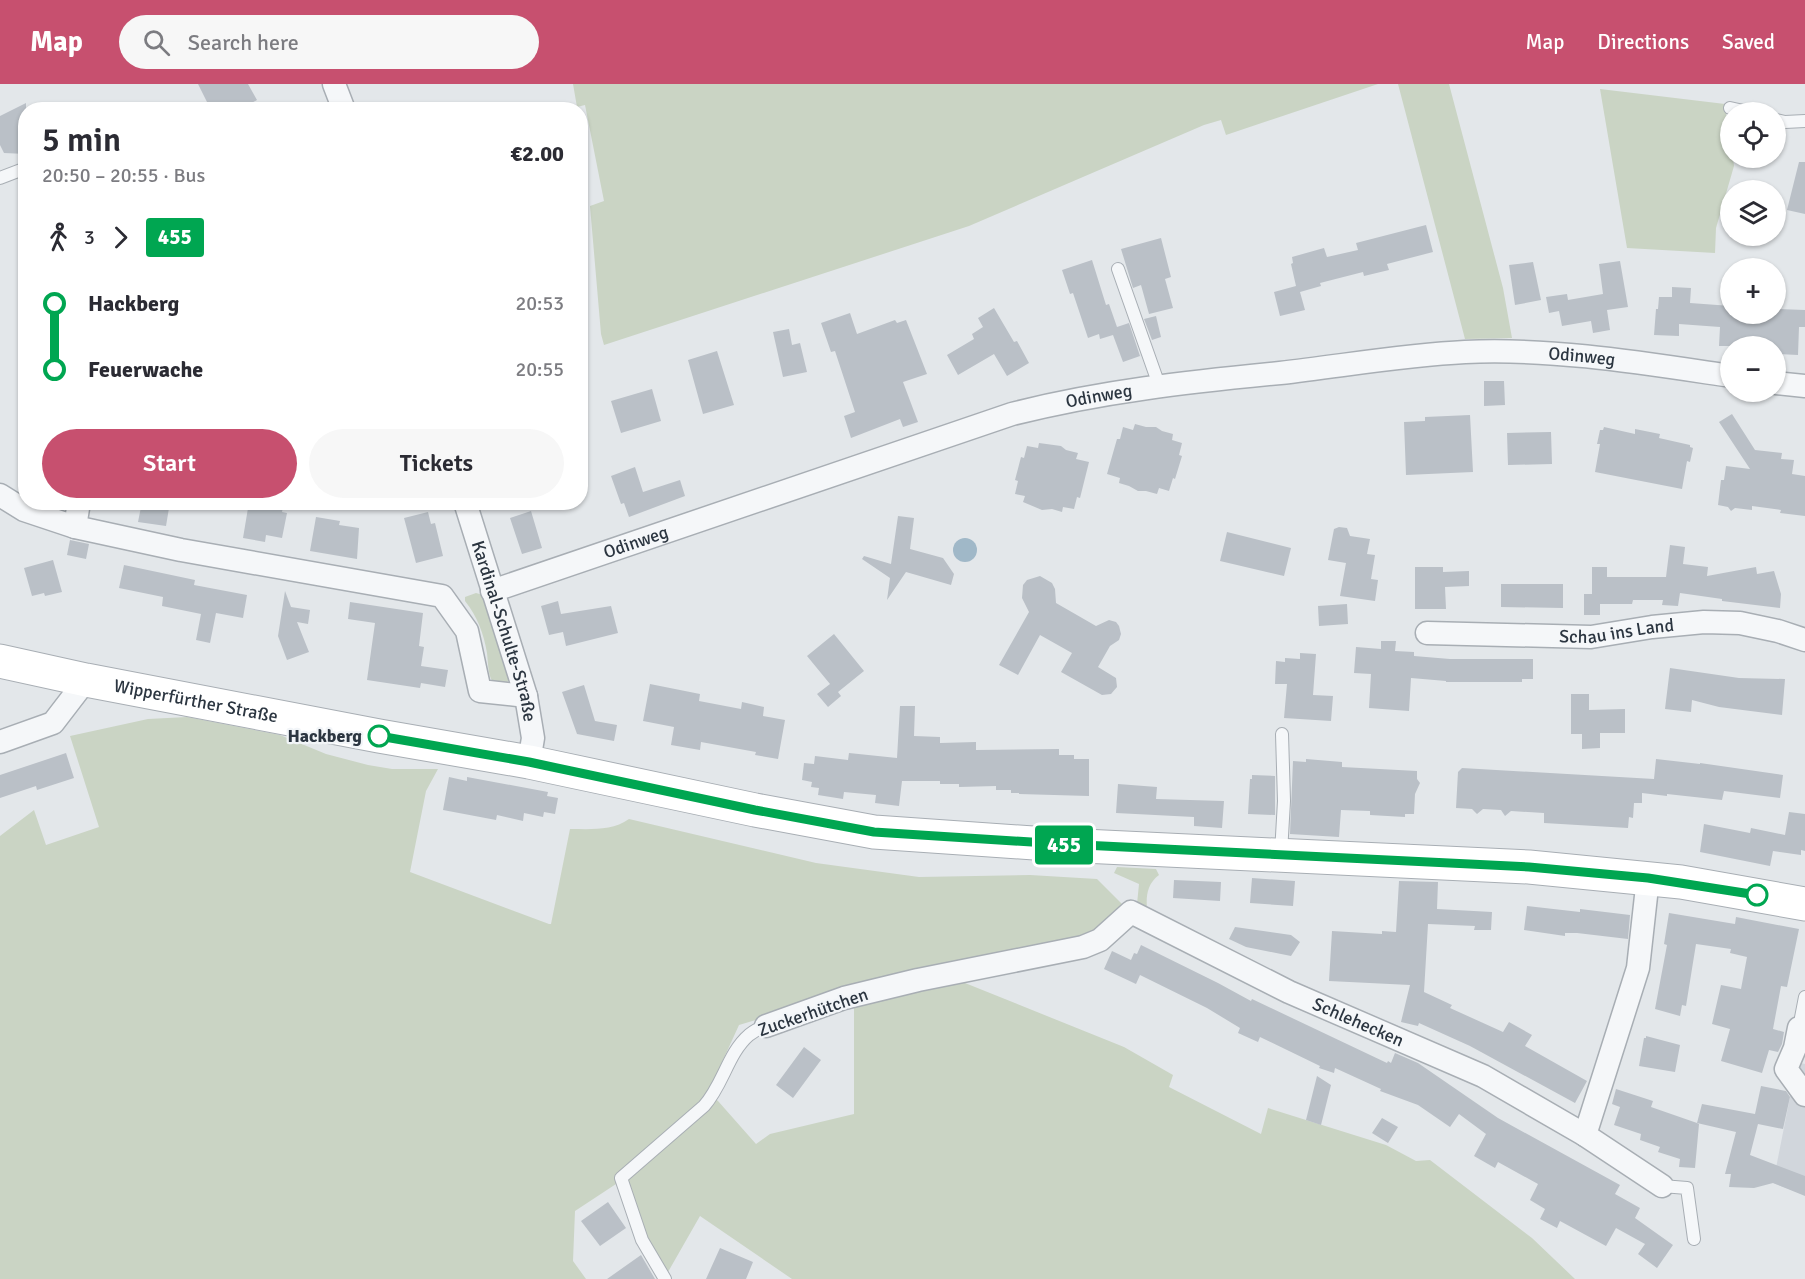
<!DOCTYPE html>
<html lang="en">
<head>
<meta charset="utf-8">
<style>
	:root { --surface:#fff; --page:#f7f7f7; --text:#2b2b33; --muted:#7c7c81; --accent:#c7506f }
	body { margin:0; font-family:Signika,sans-serif; background:var(--page); color:var(--text); height:100vh; display:flex; flex-direction:column; font-size:22px; white-space:nowrap }
	* { box-sizing:border-box; margin:0 }
	p { font-size:20px; color:var(--muted) }
	.icon { flex:none; width:33px; height:33px; fill:none; stroke:currentColor; stroke-width:2; stroke-linecap:round; stroke-linejoin:round }
	.map { position:relative; flex:1; overflow:hidden }
	.details { position:absolute; left:18px; top:18px; width:570px; height:408px; display:flex; flex-direction:column; background:var(--surface); border-radius:24px; box-shadow:0 2px 4px #0004 }
	.details>* { flex:none }
	.badge { padding:0 12px; border-radius:4px; font-size:21px; line-height:39px }
	.buttons { position:absolute; left:1720px; top:18px; display:grid; gap:12px }
	.buttons a { display:grid; place-items:center; width:66px; height:66px; border-radius:50%; background:var(--surface); box-shadow:0 2px 4px #0004; font-size:30px }
	.map>.badge { position:absolute; translate:-50% -50%; box-shadow:0 0 0 3px #fff }
	.legs { display:flex; align-items:center; gap:9px; height:66px; padding:0 24px; font-size:20px }
	.legs p { margin-inline-start:auto }
	.summary { display:flex; align-items:center; justify-content:space-between; height:102px; padding:0 24px }
	h1 { font-size:33px; font-weight:600; line-height:45px }
	.button { display:flex; gap:12px; margin-top:auto; padding:12px 24px }
	.button a { flex:1; height:69px; border-radius:36px; background:var(--accent); color:#fff; font-size:24px; font-weight:600; line-height:69px; text-align:center }
	.button a+a { background:var(--page); color:var(--text) }
	ul { padding:0 24px; list-style:none }
	li { display:flex; align-items:center; gap:21px; height:66px; font-size:22px }
	li i { display:grid; place-items:center; width:9px; height:100%; margin:0 8px; background:currentColor }
	li i::after { content:''; width:15px; height:15px; margin:-8px; border:4px solid; border-radius:50%; background:var(--surface) }
	li p { margin-inline-start:auto }
	li:first-child i { background:linear-gradient(#0000 50%,currentColor 0) }
	li:last-child i { background:linear-gradient(currentColor 50%,#0000 0) }
	header { display:flex; align-items:center; gap:36px; box-sizing:border-box; height:84px; padding:0 30px; background:var(--accent); color:#fff }
	header strong { font-size:28px }
	nav { display:flex; gap:33px; margin-inline-start:auto; font-size:21px }
	.search { width:420px; height:54px; background:var(--page); display:flex; align-items:center; gap:15px; box-sizing:border-box; padding:0 21px; border-radius:33px; color:var(--muted); font-size:22px }
	.map>svg:first-child { display:block }
	.built { fill:#d1d6dc }
	.green { fill:#cad4c4 }
	.water { fill:#a0b8c8 }
	.building { fill:#bac0c7 }
	.lines { fill:none; stroke-linecap:round; stroke-linejoin:round }
	.service-casing { stroke:#a8aeb4; stroke-width:14 }
	.minor-casing { stroke:#a8aeb4; stroke-width:25 }
	.secondary-casing { stroke:#a8aeb4; stroke-width:35 }
	.service { stroke:#f5f7f9; stroke-width:12 }
	.minor { stroke:#f5f7f9; stroke-width:22 }
	.secondary { stroke:#fff; stroke-width:33 }
	.line-1-casing { stroke:#fff; stroke-width:14 }
	.line-1 { stroke:#00a651; stroke-width:9 }
	.stop-1-dot { fill:#fff; stroke:#00a651; stroke-width:3 }
	.labels { text-anchor:middle; dominant-baseline:central; stroke-width:4.5; stroke-linejoin:round; paint-order:stroke }
	.street-label { font-size:18px; fill:#2c3641; stroke:#f2f5f8 }
	.stop-label { font-size:18px; font-weight:bold; fill:#2c3641; stroke:#f2f5f8; text-anchor:end }
</style>
</head>
<body>
<header>
<strong>Map</strong>
<div class="search"><svg class="icon" aria-label="search" viewBox="0 0 24 24"><circle cx="10" cy="10" r="6"/><path d="M15 15l6 6"/></svg>Search here</div>
<nav><a>Map</a><a>Directions</a><a>Saved</a></nav>
</header>
<div class="map">
<svg width="1805" height="1195" viewBox="0 0 1805 1195">
	<rect width="100%" height="100%" fill="#e3e7ea"/>
	<!-- built -->
	<path class="built" d="M1797,978L1805,980V1111L1773,1099Z"/>
	<!-- green -->
	<path class="green" d="M573,0H1378L1226,51L1221,36L1204,41L969,142L604,261L601,250L590,122L604,117L585,21L577,23Z
		M1398,0H1449L1503,204L1512,254L1465,255Z
		M1600,5L1725,20L1731,74H1733L1734,82L1716,144L1715,169L1627,164Z
		M476,509L483,511L509,590V596L504,602C499,602 495,601 492,597C488,590 488,577 487,569C484,550 477,532 465,517V513Z
		M187,633L280,651L326,670L368,681L392,685H438L426,707L410,788L549,840H551L570,745C591,745 612,747 629,735L816,779L919,793L1030,791L1097,795L1128,826L1095,854L835,912L739,941L708,1009L718,1017L756,1060L770,1050L854,1030V917L955,895L1124,963L1173,991L1169,1003L1261,1050L1268,1024L1386,1061L1416,1077L1430,1076L1532,1154L1575,1195H792L700,1132L664,1195L638,1152L616,1100L575,1127L573,1177L586,1195H0V752L34,726L46,761L99,743L70,652L148,635Z
		M1117,783L1156,785L1159,791C1147,800 1146,812 1147,825L1137,820L1139,800L1114,789Z"/>
	<!-- water -->
	<path class="water" d="M953 466a12 12 0 1 1 24 0a12 12 0 1 1-24 0Z"/>
	<!-- building -->
	<path class="building" d="M198,0H248L257,16L239,26H211Z
		M26,19V70L4,69L0,61V32Z
		M1799,78H1805V130L1787,126Z
		M1426,141L1433,168L1387,180L1389,186L1364,192L1363,188L1320,199L1321,202L1300,208L1305,226L1280,232L1274,208L1296,202L1291,180L1293,179L1292,173L1324,164L1327,173L1358,166L1356,159Z
		M1161,154L1171,193L1165,195L1173,224L1149,230L1141,201L1133,204L1121,165Z
		M1092,176L1106,221L1109,220L1117,243L1129,239L1140,272L1123,278L1113,251L1100,255L1099,250L1088,254L1073,209L1070,210L1062,186Z
		M1620,177L1628,223L1607,226L1610,246L1593,249L1591,237L1562,242L1559,227L1549,229L1546,213L1567,210L1568,216L1603,210L1599,180Z
		M1533,178L1541,216L1515,221L1509,181Z
		M1672,203L1691,204L1690,219L1731,222V230H1776V225L1805,226V243H1799L1798,271L1776,270V262H1719L1720,243L1679,240V252L1654,251L1656,225H1658L1659,213H1672Z
		M994,224L1014,258L1017,257L1029,279L1007,292L994,270L958,291L947,271L974,255L972,250L983,243L978,234Z
		M850,229L857,250L895,236L897,239L906,236L927,290L903,298L918,338L903,343L900,335L851,354L844,332L855,328L835,267L831,268L821,239Z
		M1156,232L1161,253L1152,256L1144,235Z
		M789,245L792,261L800,259L807,288L783,293L773,248Z
		M717,267L734,321L703,330L688,276Z
		M1484,297H1504L1505,321L1484,322Z
		M652,305L661,337L621,349L611,317Z
		M1732,330L1755,366L1782,369L1781,375L1794,376L1792,390L1805,392V432L1780,429L1781,426L1767,424L1752,422V426L1735,424L1731,427L1728,423L1718,421L1721,396H1724L1726,382L1750,385L1719,338Z
		M1470,331L1473,388L1406,391L1404,338L1425,337V333Z
		M1135,340L1146,343H1156L1162,347L1173,350L1172,356L1182,359L1179,371L1182,372L1175,395L1173,394L1169,407L1159,404L1157,410L1146,407H1138L1129,402L1119,399L1120,394L1107,390L1117,355H1120L1123,343L1133,346Z
		M1604,343L1635,350V345L1660,350L1659,354L1690,361V363L1693,364L1690,378L1687,377L1682,405L1595,388L1600,360H1597L1600,346H1603Z
		M1551,348L1552,380L1508,381L1507,349Z
		M1039,359L1061,362L1066,366L1078,369L1076,375L1089,378L1080,414L1077,413L1074,425L1063,423L1062,428L1052,425L1042,426L1023,418L1025,412L1015,410L1018,397L1015,396L1021,373L1024,374L1027,362L1038,364Z
		M635,383L643,408L680,396L685,412L629,433L624,419L621,420L611,392Z
		M142,418H170L166,442L138,438Z
		M249,418H284L282,428L287,429L282,454L266,451L265,458L243,454Z
		M531,427L542,464L522,470L510,434Z
		M428,428L431,440L435,439L443,472L416,479L404,434Z
		M898,432L914,434L910,465L943,474L954,490L951,501L906,488L887,516L890,494L862,475L864,472L891,480Z
		M316,433L340,437L339,441L359,444L357,475L310,467Z
		M1339,443L1347,444L1350,452L1370,455L1367,470L1375,471L1371,495L1378,496L1375,517L1340,512L1346,479L1328,476L1334,445Z
		M1227,448L1291,464L1284,492L1220,477Z
		M70,456L89,460L86,475L67,471Z
		M1670,461L1685,463L1683,480L1708,483L1707,492L1756,483L1757,490L1774,487L1781,510L1780,524L1722,517V515L1680,509L1678,522L1662,521L1663,516H1633L1632,520H1600V531H1584V510H1592V483H1607V493H1666Z
		M53,476L62,508L45,512L44,509L32,512L24,484Z
		M124,481L195,496L194,501L247,511L243,534L216,529L210,559L196,556L201,530L162,522L163,513L119,504Z
		M1415,483H1443V488L1469,487V502L1445,503L1446,525H1415Z
		M1040,492L1052,499L1055,505L1056,519L1096,542L1109,536L1116,538L1119,542L1121,550L1119,556L1110,562L1098,583L1116,594L1117,603L1111,610L1102,611L1061,588L1072,569L1040,551L1018,591L999,581L1029,528L1022,514L1023,501L1027,496Z
		M1501,500H1563V524L1501,523Z
		M285,507L291,523L310,526L308,540L297,538L309,568L287,576L278,552Z
		M558,517L561,530L611,522L618,549L566,562L563,548L549,551L541,522Z
		M350,518L423,529L419,562L424,563L421,582L448,586L445,603L421,599L420,604L367,596L375,539L348,535Z
		M1347,520L1348,540L1319,542L1318,522Z
		M834,550L864,587L838,608L841,612L828,623L817,610L830,600L807,572Z
		M1381,557H1396L1395,567L1414,568V572L1450,575H1533V595H1522V598H1446V597L1411,594L1409,627L1369,624L1371,590L1354,589L1356,563L1381,565Z
		M1300,569L1316,570L1313,611L1333,612L1331,637L1284,634L1287,600H1275L1276,577L1285,578V574L1300,575Z
		M1670,584L1739,594L1785,595L1782,631L1719,623L1692,616L1691,628L1665,625Z
		M650,600L700,610L699,617L741,625L742,618L764,623L763,632L785,636L778,675L755,671L756,668L701,658L700,666L671,661L674,643L643,637Z
		M584,601L595,637L617,641L614,657L577,650L562,608Z
		M1571,610H1589V626L1625,625V649H1600V664L1582,665V650H1571Z
		M900,622H915L914,652L940,653V659L976,658V666L1059,665V671H1074V675H1089V712L1019,710V709H1011V706H996V702L959,703V700H940V697H902L899,722L875,719L876,711L844,708L843,715L818,711L819,704L811,703L812,698L802,696L804,679L814,680L815,672L848,676L849,669L897,674Z
		M66,669L74,694L37,706L36,702L0,714V691Z
		M1306,675L1342,678V683L1417,687V695L1420,699L1415,710L1414,730H1405V733L1370,731V727L1341,726L1339,753L1290,750L1293,677L1306,678Z
		M1656,675L1700,680V679L1783,691L1780,714L1724,707L1722,716L1667,710V712L1642,709V719H1634L1633,734L1629,733L1628,744L1544,739V729L1511,727L1505,732L1501,726L1483,725L1477,730L1472,725L1456,724L1458,688L1462,684L1654,695Z
		M1252,691L1275,692V731L1248,730L1250,695H1252Z
		M449,693L467,697V693L548,708L547,712L558,714L555,730L544,728L543,733L524,729L523,737L497,731L496,736L443,726Z
		M1118,700L1157,703L1156,715L1224,717L1222,744L1194,742V733L1116,729Z
		M1789,728L1805,730V767L1801,766V771L1773,767L1770,782L1700,768L1704,740L1750,749L1751,744L1785,751Z
		M1252,794L1295,797L1293,822L1250,819Z
		M1174,796L1221,798L1220,817L1173,814Z
		M1399,797L1438,798L1437,825L1492,828L1491,846H1474L1475,842L1428,840L1424,908L1452,921L1450,924L1503,948L1509,938L1532,951L1525,962L1587,997L1575,1019L1470,962L1419,939L1418,942L1401,938L1410,901L1329,897L1332,847L1382,850V847L1396,848Z
		M1527,822L1580,828V825L1630,831L1628,855L1577,849H1565V852L1524,846Z
		M1669,829L1735,840L1736,833L1799,845L1787,903L1781,902L1773,945L1784,948L1782,960L1778,968L1769,966L1762,989L1721,977L1730,945L1712,940L1721,901L1741,905L1747,873L1730,869L1731,865L1696,860L1686,922L1682,921L1680,932L1655,925L1667,861L1664,860Z
		M1235,843L1291,851L1300,858L1291,872L1246,863L1229,855Z
		M1141,861L1218,899L1251,917L1252,915L1387,979L1388,977L1391,979L1395,969L1418,979L1498,1034L1620,1101L1615,1110L1640,1124L1635,1134L1673,1161L1657,1184L1638,1170L1645,1160L1616,1144L1606,1162L1560,1137L1557,1144L1540,1135L1545,1125L1530,1116L1538,1100L1498,1078L1495,1084L1474,1072L1486,1050L1459,1030L1450,1043L1418,1021L1380,1007L1381,1005L1335,984L1334,989L1319,984L1320,982L1260,953L1258,958L1238,949L1240,944L1207,924L1140,891L1136,900L1104,885L1112,867L1131,876L1134,869L1137,870Z
		M1646,952L1680,961L1675,988L1639,982L1644,954H1646Z
		M804,963L821,976L793,1014L776,1001Z
		M1317,992L1331,1001L1321,1041L1306,1036Z
		M1761,1002L1786,1007L1790,1013L1783,1045L1758,1040L1750,1071L1805,1092V1112L1773,1099L1754,1104L1729,1103L1731,1090H1725L1736,1048L1697,1039L1699,1040L1695,1084L1679,1083L1680,1075L1658,1068L1660,1063L1640,1056L1641,1050L1614,1041L1620,1023L1612,1020L1616,1005L1653,1017L1651,1023L1697,1039L1702,1020L1755,1030Z
		M1382,1034L1398,1043L1388,1059L1372,1049Z
		M608,1118L626,1144L600,1162L581,1137Z
		M720,1164L753,1178L746,1195H706Z
		M641,1171L655,1195H607Z"/>
	<g class="lines">
		<!-- service casing -->
		<g class="service-casing">
			<path id="service" d="M1730,24L1748,28
				M1776,36L1785,38L1805,37
				M0,94L26,84
				M1118,185L1159,301
				M1281,769L1284,717L1282,650
				M1799,944L1805,913
				M1662,1102L1687,1104L1694,1155
				M665,1195L642,1156L621,1094L704,1022C723,1001 728,969 749,951C754,947 760,944 766,942"/>
		</g>
		<!-- minor casing -->
		<g class="minor-casing">
			<g id="minor">
				<path d="M334,0L344,26"/>
				<path d="M1776,299L1805,302"/>
				<path d="M0,411L24,426L75,443L181,466L442,512L467,547L480,607L526,612"/>
				<path id="s1" d="M465,418L526,612L533,654L529,678"/>
				<path d="M75,443L79,418"/>
				<path id="s2" d="M492,507L1012,330C1103,307 1188,298 1280,289C1342,282 1403,271 1465,268C1554,264 1643,279 1731,292"/>
				<path id="s3" d="M1427,549L1591,553L1652,543L1704,538L1740,539L1778,547L1805,556"/>
				<path d="M0,658L53,639L86,596"/>
				<path id="s4" d="M766,942L844,914L918,896L1083,863L1100,856L1131,828L1289,908L1483,992L1585,1051L1662,1102"/>
				<path d="M1799,944L1795,964L1786,985L1805,1011"/>
				<path d="M1585,1051L1638,884L1648,794"/>
			</g>
		</g>
		<!-- secondary casing -->
		<g class="secondary-casing">
			<g id="secondary">
				<path id="s5" d="M0,577L86,596L379,652L529,678L755,726L874,748L1062,761L1529,783L1681,798L1805,820"/>
			</g>
		</g>
		<!-- service -->
		<use href="#service" class="service"/>
		<!-- minor -->
		<use href="#minor" class="minor"/>
		<!-- secondary -->
		<use href="#secondary" class="secondary"/>
	</g>
	<g class="lines">
		<!-- line-1 casing -->
		<g class="line-1-casing">
			<path id="line-1" d="M379,652L529,678L755,726L874,748L1062,760L1529,783L1648,794L1757,811"/>
		</g>
		<!-- line-1 -->
		<use href="#line-1" class="line-1"/>
	</g>
	<!-- markers -->
	<g class="stop-1-dot">
		<circle cx="379" cy="652" r="10"/>
		<circle cx="1757" cy="811" r="10"/>
	</g>
	<g class="labels">
		<!-- street labels -->
		<g class="street-label">
			<text stroke="none"><textPath href="#s2" startOffset="1124">Odinweg</textPath></text>
			<text stroke="none"><textPath href="#s2" startOffset="638">Odinweg</textPath></text>
			<text stroke="none"><textPath href="#s2" startOffset="152">Odinweg</textPath></text>
			<text stroke="none"><textPath href="#s3" startOffset="190">Schau ins Land</textPath></text>
			<text stroke="none"><textPath href="#s1" startOffset="135">Kardinal-Schulte-Straße</textPath></text>
			<text stroke="none"><textPath href="#s5" startOffset="200">Wipperfürther Straße</textPath></text>
			<text transform="translate(813 928) rotate(-19)">Zuckerhütchen</text>
			<text stroke="none"><textPath href="#s4" startOffset="640">Schlehecken</textPath></text>
		</g>
		<!-- stop labels -->
		<g class="stop-label">
			<text x="362" y="652">Hackberg</text>
		</g>
	</g>
</svg>
<div class="buttons">
<a><svg class="icon" aria-label="locate" viewBox="0 0 24 24"><circle cx="12" cy="12" r="6"/><path d="M12 2v4M12 18v4M2 12h4M18 12h4"/></svg></a>
<a><svg class="icon" aria-label="layers" viewBox="0 0 24 24"><path d="M12 4l9 5-9 5-9-5zM3 14l9 5 9-5"/></svg></a>
<a>+</a>
<a>−</a>
</div>
<b class="badge" style="left:1064px;top:761px;background:#00a651;color:#fff">455</b>
<section class="details">
<div class="summary"><div><h1>5 min</h1><p>20:50 – 20:55 · Bus</p></div><b>€2.00</b></div>
<div class="legs"><svg class="icon" aria-label="walk" viewBox="0 0 24 24"><circle cx="13" cy="4" r="2"/><path d="M13 8l-2 6 4 7M11 14l-3 7M7 12l3-4h3l4 4"/></svg>3<svg class="icon" aria-label="forward" viewBox="0 0 24 24"><path d="M9 5l7 7-7 7"/></svg><b class="badge" style="background:#00a651;color:#fff">455</b></div>
<ul>
<li><i style="color:#00a651"></i><b>Hackberg</b><p>20:53</p></li>
<li><i style="color:#00a651"></i><b>Feuerwache</b><p>20:55</p></li>
</ul>
<div class="button"><a>Start</a><a>Tickets</a></div>
</section>
</div>
</body>
</html>
